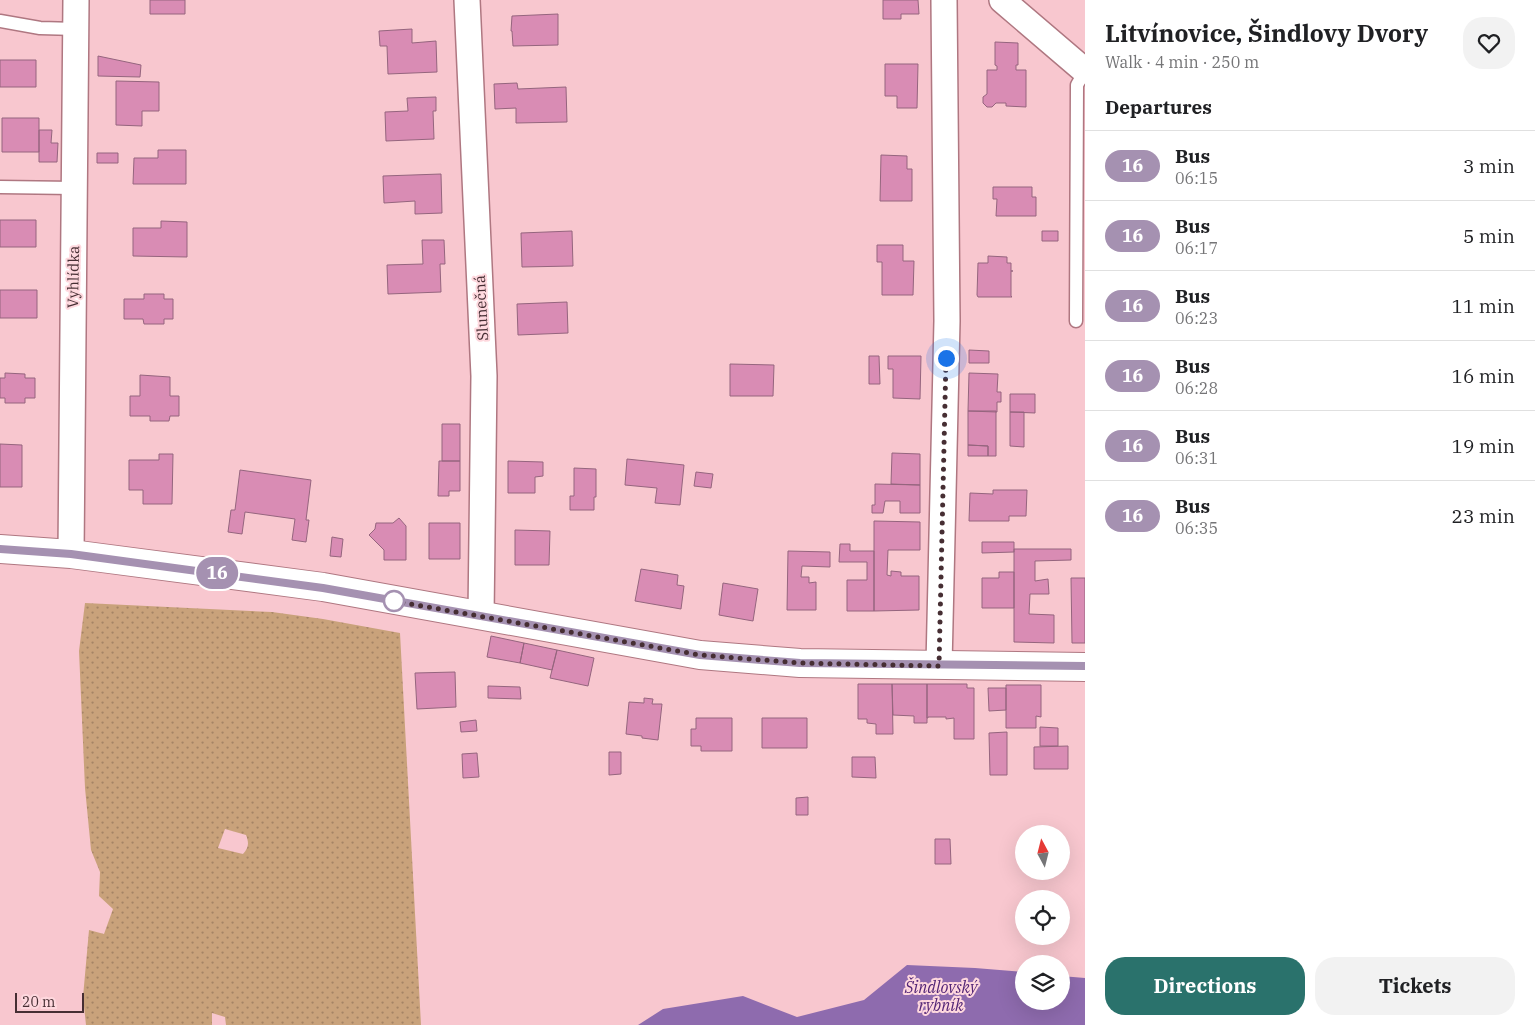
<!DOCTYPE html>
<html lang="en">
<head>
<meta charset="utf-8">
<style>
	:root { --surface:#fff; --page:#f2f2f2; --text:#202124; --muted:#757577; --line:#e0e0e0; --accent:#2a726c }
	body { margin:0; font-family:"IBM Plex Serif",serif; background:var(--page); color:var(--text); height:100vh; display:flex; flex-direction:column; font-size:19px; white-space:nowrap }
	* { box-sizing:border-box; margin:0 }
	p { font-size:16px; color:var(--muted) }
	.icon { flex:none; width:28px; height:28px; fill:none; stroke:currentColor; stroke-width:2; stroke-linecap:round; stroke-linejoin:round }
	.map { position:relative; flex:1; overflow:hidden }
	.sheet { display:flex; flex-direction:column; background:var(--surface); width:450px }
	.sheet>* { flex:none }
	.badge { padding:0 10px; border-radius:16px; font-size:18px; line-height:32px }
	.needle { width:32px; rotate:353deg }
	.buttons { position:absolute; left:1015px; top:825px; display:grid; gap:10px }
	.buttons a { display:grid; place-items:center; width:55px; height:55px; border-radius:50%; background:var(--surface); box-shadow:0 5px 20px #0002; font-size:25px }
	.scale { position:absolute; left:15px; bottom:12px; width:69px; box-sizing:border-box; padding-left:5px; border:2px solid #462e33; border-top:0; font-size:14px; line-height:18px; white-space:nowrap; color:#462e33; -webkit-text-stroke:4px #fed8de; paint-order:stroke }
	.you { position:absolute; width:25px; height:25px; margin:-12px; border:4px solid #fff; border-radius:50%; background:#1a73e8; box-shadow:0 0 0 8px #1a73e833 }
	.map>.badge { position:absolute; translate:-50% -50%; box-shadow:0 0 0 2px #fff }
	h2 { padding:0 20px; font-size:19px; line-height:45px }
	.round { display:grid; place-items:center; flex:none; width:52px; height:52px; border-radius:20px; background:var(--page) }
	.summary { display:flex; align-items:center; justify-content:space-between; height:85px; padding:0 20px }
	h1 { font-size:24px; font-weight:800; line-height:38px }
	.action { display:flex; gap:10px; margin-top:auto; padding:10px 20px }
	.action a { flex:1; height:58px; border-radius:20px; background:var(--accent); color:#fff; font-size:20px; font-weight:800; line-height:58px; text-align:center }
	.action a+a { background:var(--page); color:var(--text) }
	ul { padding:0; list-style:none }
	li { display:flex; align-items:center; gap:15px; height:70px; padding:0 20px; border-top:1px solid var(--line) }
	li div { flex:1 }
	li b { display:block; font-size:19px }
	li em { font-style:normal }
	li .badge { min-width:55px; font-weight:700; text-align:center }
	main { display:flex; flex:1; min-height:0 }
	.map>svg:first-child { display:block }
	.grass { fill:url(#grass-dots); fill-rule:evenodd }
	.water { fill:#8e6bae }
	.building { fill:#d98cb4; stroke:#95657e }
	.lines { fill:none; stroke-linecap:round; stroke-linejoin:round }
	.lane-casing { stroke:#af7781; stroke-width:15 }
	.street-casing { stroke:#af7781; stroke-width:28 }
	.secondary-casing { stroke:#af7781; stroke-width:30 }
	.lane { stroke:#fff; stroke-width:12 }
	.street { stroke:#fff; stroke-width:25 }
	.secondary { stroke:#fff; stroke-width:28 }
	.line-casing { stroke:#fff; stroke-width:11 }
	.line { stroke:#a591b1; stroke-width:8 }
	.walk { stroke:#462e33; stroke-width:5; stroke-dasharray:0 9 }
	.stop-dot { fill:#fff; stroke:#a591b1; stroke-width:2.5 }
	.labels { text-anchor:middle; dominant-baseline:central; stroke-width:4; stroke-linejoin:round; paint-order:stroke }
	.street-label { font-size:15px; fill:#462e33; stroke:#fed8de }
	.water-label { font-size:16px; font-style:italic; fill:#532576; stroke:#fed8de }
</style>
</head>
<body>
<main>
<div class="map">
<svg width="1085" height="1025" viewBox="0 0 1085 1025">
	<defs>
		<pattern id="grass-dots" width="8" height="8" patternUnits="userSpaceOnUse" patternTransform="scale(1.25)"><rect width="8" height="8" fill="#c9a27b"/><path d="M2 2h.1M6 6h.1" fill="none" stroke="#a58465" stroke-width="1.8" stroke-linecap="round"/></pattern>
	</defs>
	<rect width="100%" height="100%" fill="#f8c7cf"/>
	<!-- grass -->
	<path class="grass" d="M85,603L272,612L323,619L400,633L421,1025H226L225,1017L212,1013V1025H86L83,997L89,930L104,934L113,909L99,896L100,872L91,850L85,788L79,651ZM225,829L246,835C249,843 249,847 243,854L218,848Z"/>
	<!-- water -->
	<path class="water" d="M907,965L975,968L1024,972V1001H1061V976L1085,978V1025H638L663,1009L743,996L797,1017L864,1000Z"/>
	<!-- building -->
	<path class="building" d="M150,0H185V14H150Z
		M883,0H918L919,14H901V19H883Z
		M558,14V45L513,46L512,31H511L512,16Z
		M412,29V43L436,41L437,72L388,74L387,46H380L379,31Z
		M995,42L1018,43V65H1016V70H1026V107L1006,106V103H996L992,107H987L983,103V97L987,94V70H997V66L995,65Z
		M98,56L141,65L140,77L98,76Z
		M0,60H36V87H0Z
		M885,64H918L917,108H897V96H885Z
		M116,81L159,82V111H142V126L116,125Z
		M517,83L518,89L566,87L567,122L516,123V108L495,109L494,84Z
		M436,97V111H433L434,139L386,141L385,112L408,111L407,98Z
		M2,118H39V152H2Z
		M39,130H52L51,143H58L57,162H39Z
		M158,150H186V184H133L134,158H158Z
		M97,153H118V163H97Z
		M881,155L907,156V169H912V201H880Z
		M441,174L442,213L415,214V201L384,203L383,176Z
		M993,187H1032V197H1036V216H996L997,199H993Z
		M0,220H36V247H0Z
		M161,221L187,222V257L133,256V228H161Z
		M572,231L573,266L522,267L521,233Z
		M1042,231H1058V241H1042Z
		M422,240H444L445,264H440L441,292L388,294L387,265L423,264Z
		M877,245H903V261H914L913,295H882V262H877Z
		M988,256L1007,257V263H1011V271H1013H1011V296L1012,297H978L977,295L978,263H988Z
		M0,290H37V318H0Z
		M144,294H164V299H173V319H164V324H144L143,319H124V299H144Z
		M567,302L568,333L518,335L517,304Z
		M969,350L989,351V363H969Z
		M869,356H879L880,384H869Z
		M888,356H921L920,399L893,398V369H888Z
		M730,364L774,365L773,396H730Z
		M5,373L25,374V378H35V398H25V403H5V398H0V378H5Z
		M969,373L998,374L997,392H1001V402H997V412L968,411Z
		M140,375L170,377V396H179V416H170L169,421H150V416H130V396H140Z
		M1010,394H1035V413L1010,412Z
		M968,411H996V456H988V446L968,445Z
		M1010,412H1024V447L1010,446Z
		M442,424H460V461H442Z
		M0,444L22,445V487H0Z
		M968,445L988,446V456H968Z
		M892,453L920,454V485L891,484Z
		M159,454H173L172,504H143V490H129V460H159Z
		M627,459L684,465L680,505L655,503L657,488L625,485Z
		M439,461H460V491H449V496H438Z
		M508,461L543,462V476L535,477V493H508Z
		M574,468L596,469V497H594V510H570V496H574Z
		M240,470L311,480L306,520H309L306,542L292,540L295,519L245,512L242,534L228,532L231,510H235Z
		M696,472L713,474L711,488L694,486Z
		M875,484L920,485V513H900V501H885L883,513H872V505H875Z
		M993,490H1027L1026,516H1009V521H969L970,493L993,494Z
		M399,518L406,526V560H384V550L369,535L375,529L376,523H393Z
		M874,521L920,522V550H888L887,575L891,576V571L901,572V576H919V610L874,611Z
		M429,523H460V559H429Z
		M515,530L550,531L549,565H515Z
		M332,537L343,539L341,557L330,556Z
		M982,542H1014V552L982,553Z
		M840,544H850V551H874V611H847V580H867V562H839Z
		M1014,549H1071V560L1035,561V581L1048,579L1049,594H1030L1029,614L1054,615V643L1014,642Z
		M788,551L830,552V567L802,566L801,577H809V583L816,582V610H787Z
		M641,569L678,575L677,585L684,586L681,609L635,601Z
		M999,572H1014V608H982V578H999Z
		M1071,578H1085V643H1072Z
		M723,583L758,589L753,621L719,615Z
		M491,636L524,643L520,663L487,657Z
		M524,643L557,650L552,670L520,663Z
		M557,650L594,658L588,686L550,678Z
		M455,672L456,707L417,709L415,673Z
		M858,684H892L893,734H876V724L867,723V719H858Z
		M892,684H927V723H914V716L893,715Z
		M927,684H967V688H974V739H954V718L946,719V717H928V718H927Z
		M1006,685H1041V717L1036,716V728H1006Z
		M488,686L520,687L521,699L488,698Z
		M988,688H1006V710L989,711Z
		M644,698L653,699L652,704H662L658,740L642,738V736L626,734L629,702L644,703Z
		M696,718H732V751H701V746H691V729H696Z
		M762,718H807V748H762Z
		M476,720L477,731L461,732L460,722Z
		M1040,727L1058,728V746H1040Z
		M1007,732V775H990L989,733Z
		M1068,746V769H1034V747Z
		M609,752H621V774L609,775Z
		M477,753L479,777L463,778L462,754Z
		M852,757H875L876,778L852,777Z
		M808,797V815H796V798Z
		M935,839H950L951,864H935Z"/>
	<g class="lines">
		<!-- lane casing -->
		<g class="lane-casing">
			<path id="lane" d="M0,21L40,28L76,29
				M0,187L74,188
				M1076,321L1077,85L1085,71"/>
		</g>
		<!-- street casing -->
		<g class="street-casing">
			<path id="street" d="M467,0L484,376L481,616
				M1002,0L1085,71
				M71,554L76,0
				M939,665L947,321L944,0"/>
		</g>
		<!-- secondary casing -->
		<g class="secondary-casing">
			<path id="secondary" d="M0,549L71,554L323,587L700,655L800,663L1085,667"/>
		</g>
		<!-- lane -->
		<use href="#lane" class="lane"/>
		<!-- street -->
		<use href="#street" class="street"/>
		<!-- secondary -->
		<use href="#secondary" class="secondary"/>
	</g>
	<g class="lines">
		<!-- line casing -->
		<g class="line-casing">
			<path id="line" d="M0,549L71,554L323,588L700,655L800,663L1085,666"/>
		</g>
		<!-- line -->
		<use href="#line" class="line"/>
		<!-- walk -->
		<path class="walk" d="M394,601L700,655L800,663L939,666L946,358"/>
	</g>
	<!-- markers -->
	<circle class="stop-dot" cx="394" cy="601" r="10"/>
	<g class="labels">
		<!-- street labels -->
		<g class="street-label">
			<text transform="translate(73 277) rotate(-89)">Vyhlídka</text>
			<text transform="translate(481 308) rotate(-93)">Slunečná</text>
		</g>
		<!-- water labels -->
		<g class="water-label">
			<text x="941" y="987">Šindlovský<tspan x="941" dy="18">rybník</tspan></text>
		</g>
	</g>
</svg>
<div class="buttons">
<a><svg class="needle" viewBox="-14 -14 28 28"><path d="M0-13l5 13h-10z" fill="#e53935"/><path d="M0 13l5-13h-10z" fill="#757577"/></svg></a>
<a><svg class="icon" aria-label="locate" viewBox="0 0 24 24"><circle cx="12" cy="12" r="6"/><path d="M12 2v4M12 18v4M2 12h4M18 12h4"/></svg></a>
<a><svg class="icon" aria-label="layers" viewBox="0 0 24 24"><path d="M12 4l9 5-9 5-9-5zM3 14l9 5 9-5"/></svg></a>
</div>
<div class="scale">20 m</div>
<div class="you" style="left:946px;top:358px"></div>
<b class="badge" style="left:217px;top:573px;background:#a591b1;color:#fff">16</b>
</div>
<section class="sheet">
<div class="summary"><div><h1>Litvínovice, Šindlovy Dvory</h1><p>Walk · 4 min · 250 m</p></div><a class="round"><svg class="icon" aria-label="heart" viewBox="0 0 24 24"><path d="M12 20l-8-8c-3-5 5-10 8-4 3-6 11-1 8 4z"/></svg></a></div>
<h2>Departures</h2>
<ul>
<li><span class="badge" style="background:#a591b1;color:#fff">16</span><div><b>Bus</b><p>06:15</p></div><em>3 min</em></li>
<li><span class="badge" style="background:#a591b1;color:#fff">16</span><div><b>Bus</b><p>06:17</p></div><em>5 min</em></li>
<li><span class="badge" style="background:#a591b1;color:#fff">16</span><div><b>Bus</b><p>06:23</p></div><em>11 min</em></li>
<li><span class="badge" style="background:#a591b1;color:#fff">16</span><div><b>Bus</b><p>06:28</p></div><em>16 min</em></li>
<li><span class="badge" style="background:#a591b1;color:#fff">16</span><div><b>Bus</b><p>06:31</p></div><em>19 min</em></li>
<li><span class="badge" style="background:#a591b1;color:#fff">16</span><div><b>Bus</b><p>06:35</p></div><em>23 min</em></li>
</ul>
<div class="action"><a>Directions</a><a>Tickets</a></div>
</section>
</main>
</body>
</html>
